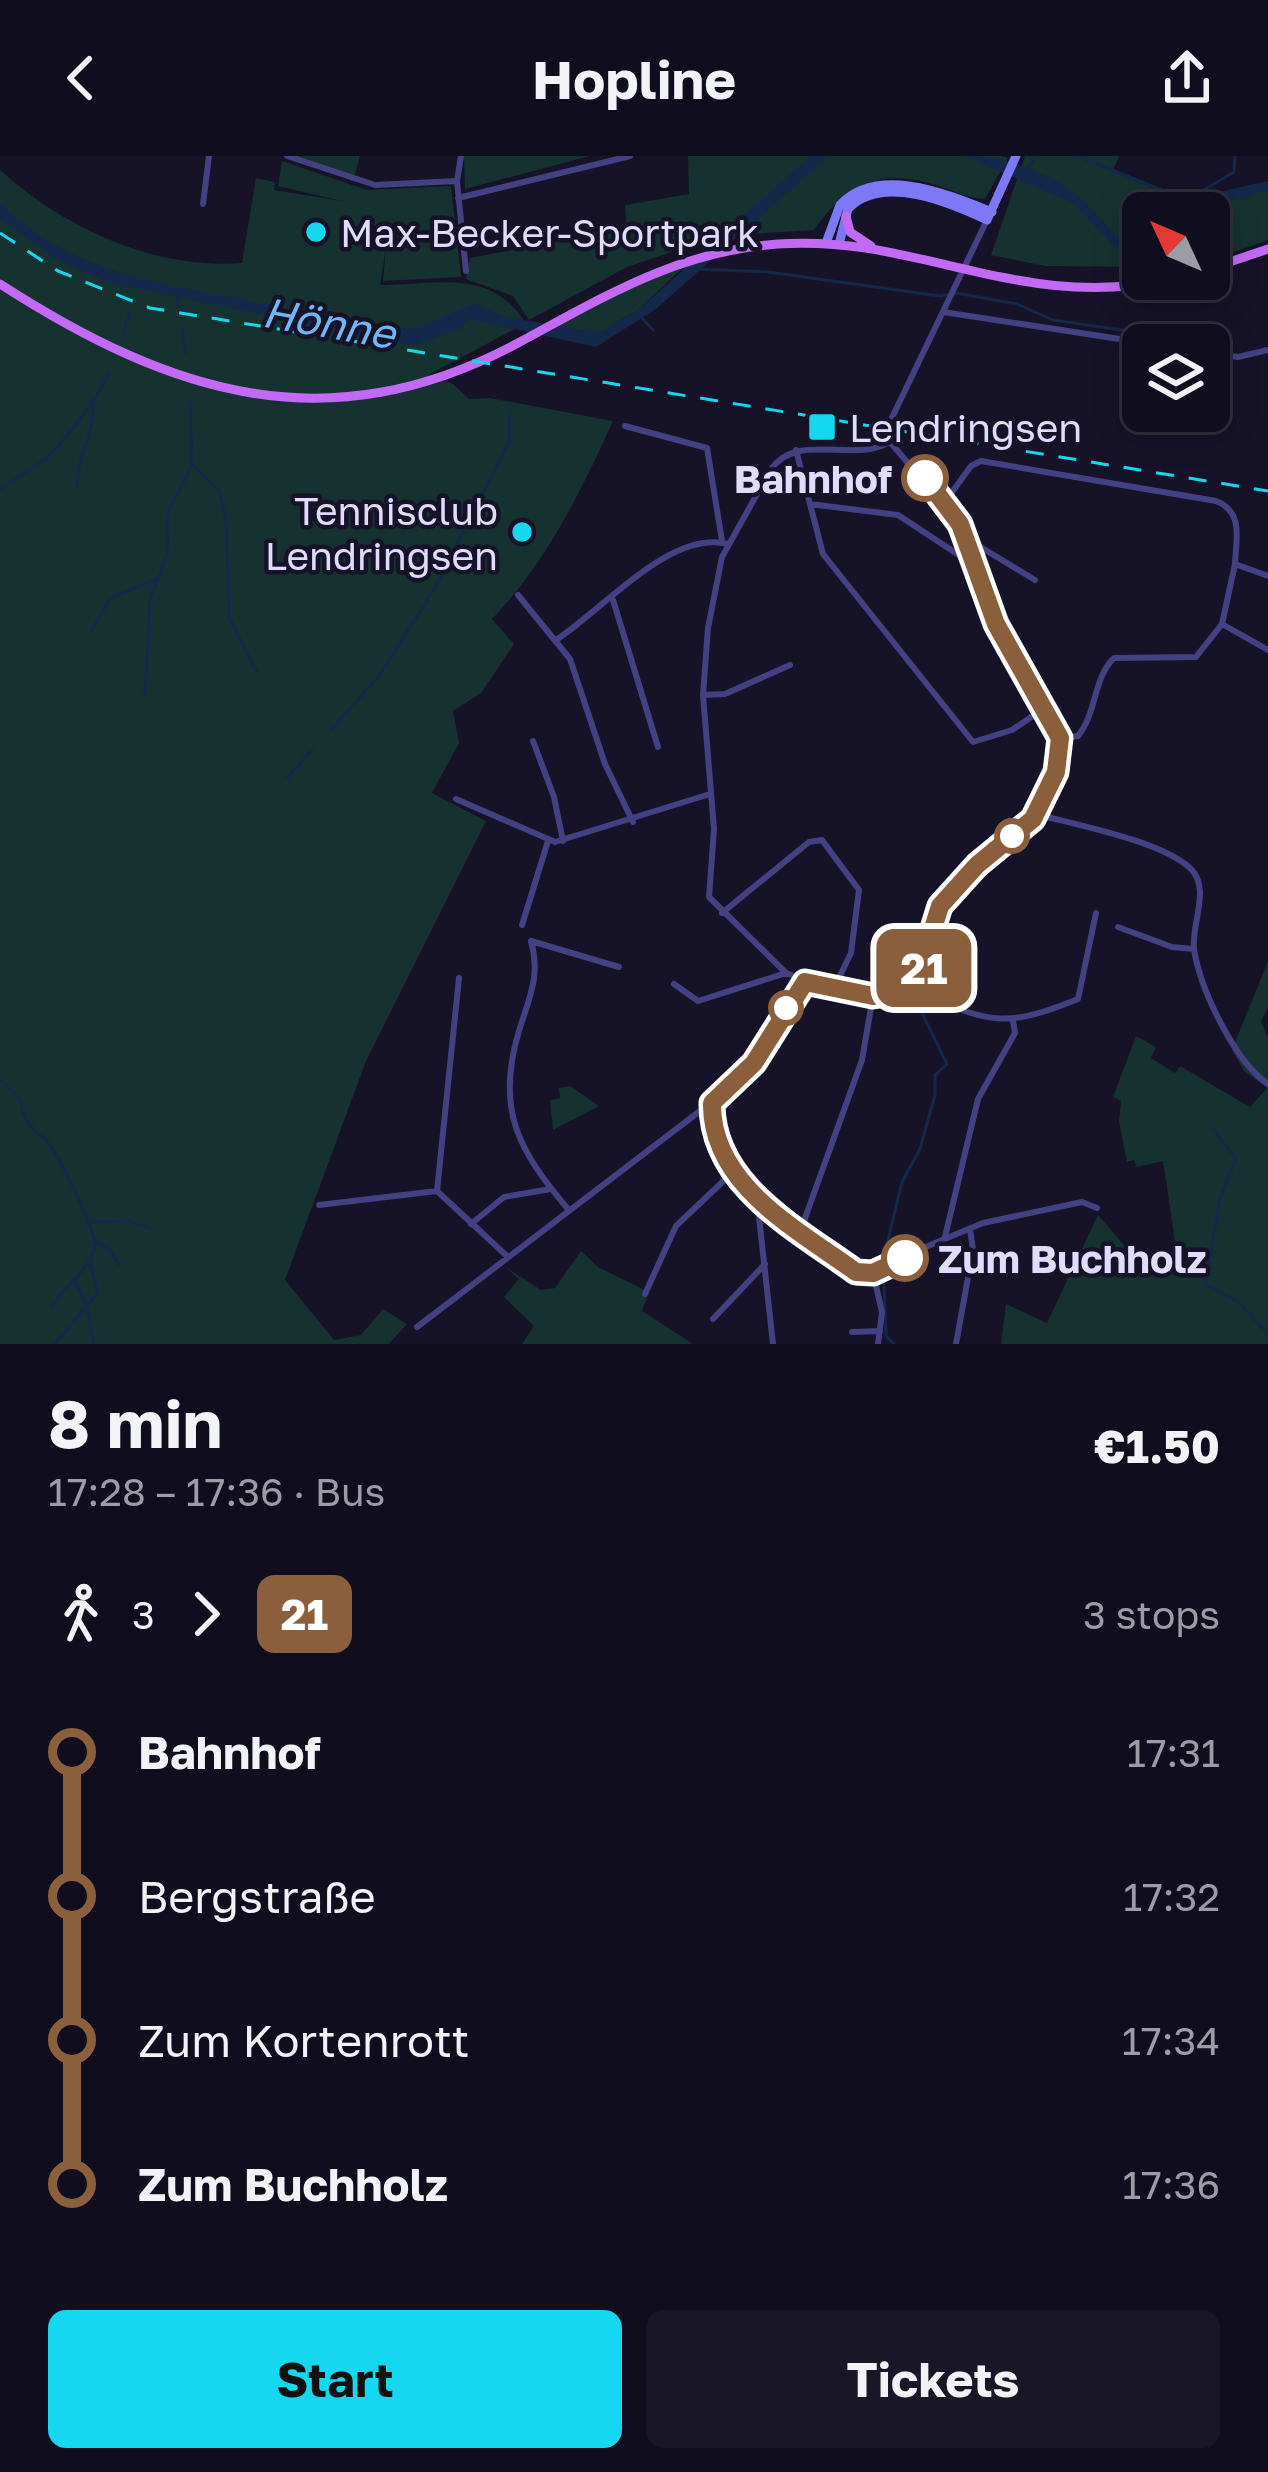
<!DOCTYPE html>
<html lang="en">
<head>
<meta charset="utf-8">
<style>
	:root { --surface:#100e1e; --page:#191727; --text:#f1f3f6; --muted:#9c9ca4; --line:#302e3c; --accent:#15d7ef }
	body { margin:0; font-family:"Golos Text",sans-serif; background:var(--page); color:var(--text); height:100vh; display:flex; flex-direction:column; font-size:45px; white-space:nowrap }
	* { box-sizing:border-box; margin:0 }
	p { font-size:39px; color:var(--muted) }
	.icon { flex:none; width:66px; height:66px; fill:none; stroke:currentColor; stroke-width:2; stroke-linecap:round; stroke-linejoin:round }
	.map { position:relative; height:1188px; overflow:hidden }
	.sheet { display:flex; flex-direction:column; background:var(--surface); flex:1 }
	.sheet>* { flex:none }
	.badge { padding:0 24px; border-radius:18px; font-size:42px; line-height:78px }
	.needle { width:78px; rotate:314deg }
	.buttons { position:absolute; left:1122px; top:36px; display:grid; gap:24px }
	.buttons a { display:grid; place-items:center; width:108px; height:108px; border-radius:18px; background:var(--surface); box-shadow:0 6px 30px #0003,0 0 0 3px var(--line); font-size:60px }
	.map>.badge { position:absolute; translate:-50% -50%; box-shadow:0 0 0 6px #fff }
	.legs { display:flex; align-items:center; gap:18px; height:132px; padding:0 48px; font-size:39px }
	.legs p { margin-inline-start:auto }
	.headline { display:flex; align-items:center; justify-content:space-between; height:204px; padding:0 48px }
	h1 { font-size:66px; font-weight:700; line-height:90px }
	.primary-button { display:flex; gap:24px; margin-top:auto; padding:24px 48px }
	.primary-button a { flex:1; height:138px; border-radius:18px; background:var(--accent); color:#111; font-size:48px; font-weight:700; line-height:138px; text-align:center }
	.primary-button a+a { background:var(--page); color:var(--text) }
	ul { padding:0 48px; list-style:none }
	li { display:flex; align-items:center; gap:42px; height:144px; font-size:45px }
	li i { display:grid; place-items:center; width:18px; height:100%; margin:0 15px; background:currentColor }
	li i::after { content:''; width:30px; height:30px; margin:-15px; border:9px solid; border-radius:50%; background:var(--surface) }
	li p { margin-inline-start:auto }
	li:first-child i { background:linear-gradient(#0000 50%,currentColor 0) }
	li:last-child i { background:linear-gradient(currentColor 50%,#0000 0) }
	header { display:flex; justify-content:space-between; align-items:center; height:156px; padding:0 48px; background:var(--surface); font-size:54px; font-weight:700 }
	.map>svg:first-child { display:block }
	.green { fill:#153231 }
	.water { fill:#13284b }
	.lines { fill:none; stroke-linecap:round; stroke-linejoin:round }
	.stream { stroke:#13284b; stroke-width:3 }
	.minor { stroke:#444183; stroke-width:6 }
	.secondary { stroke:#7d79f6; stroke-width:9 }
	.primary { stroke:#c26af5; stroke-width:9 }
	.rail { stroke:#15d7ef; stroke-width:3; stroke-dasharray:18 15; stroke-linecap:butt }
	.line-1-casing { stroke:#fff; stroke-width:27 }
	.line-1 { stroke:#8b5e3c; stroke-width:18 }
	.poi-dot { fill:#15d7ef; stroke:#161228; stroke-width:4.5 }
	.stop-1-dot { fill:#fff; stroke:#8b5e3c; stroke-width:6 }
	.labels { text-anchor:middle; dominant-baseline:central; stroke-width:9; stroke-linejoin:round; paint-order:stroke }
	.poi-label { font-size:39px; fill:#e0dcfd; stroke:#161228; text-anchor:start }
	.stop-label { font-size:39px; font-weight:bold; fill:#e0dcfd; stroke:#161228; text-anchor:end }
	.water-label { font-size:42px; font-style:italic; fill:#71b7f5; stroke:#161228 }
</style>
</head>
<body>
<header><svg class="icon" aria-label="back" viewBox="0 0 24 24"><path d="M15 5l-7 7 7 7"/></svg>Hopline<svg class="icon" aria-label="share" viewBox="0 0 24 24"><path d="M12 15V3M7 8l5-5 5 5M5 13v7h14v-7"/></svg></header>
<div class="map">
<svg width="1268" height="1188" viewBox="0 0 1268 1188">
	<rect width="100%" height="100%" fill="#161228"/>
	<!-- green -->
	<path class="green" d="M287,0H360L353,25Z
		M464,0H590L465,33Z
		M688,0H1001L1008,2L985,43C966,42 948,32 929,27C874,13 845,31 814,74L719,80L627,111L529,164L513,140L466,123L470,102L627,72L625,49L689,38Z
		M1025,0H1119L1113,14L1194,51L1216,37L1268,25V84L1209,105V57H1143V111L1045,110L991,99Z
		M282,5L367,34L451,30L461,121L383,125L386,92L380,129C437,129 490,111 526,167L430,218L453,228L469,243L490,242L613,265C581,336 546,407 492,463L514,488L481,537L453,555L459,587L432,637L486,665L366,905L285,1124L334,1184L361,1179L383,1153L407,1168L389,1188H0V14C64,72 155,114 242,107L256,22L275,26L274,34L342,45L278,30Z
		M687,108L638,154L600,177L554,171L616,137Z
		M1268,805V852L1261,865L1268,882V1188H1001L1006,1148L1047,1167L1098,1059L1143,1111L1176,1092L1163,1005L1137,1011L1134,1004L1127,1006L1119,966L1121,945L1113,941L1136,880L1156,891L1151,902L1175,917L1180,910L1250,951L1267,932L1244,915L1232,894Z
		M570,930L599,950L553,974L550,944L560,942L559,932Z
		M581,1095L598,1111L649,1136L642,1155L693,1188H522L534,1170L504,1141L519,1123L504,1110L541,1134L555,1132Z"/>
	<!-- water -->
	<path class="water" d="M811,0H829L656,153L596,191L468,163L461,172L412,190L107,126L53,101L0,62V46C72,122 180,131 278,150C316,157 357,170 396,172C424,174 448,158 474,148L507,161L600,177L638,154Z
		M964,0C1006,0 1054,17 1085,46C1103,63 1118,89 1143,93V105L1124,100L1073,47Z
		M1268,25V34L1190,57L1216,37Z"/>
	<g class="lines">
		<!-- stream -->
		<path class="stream" d="M1077,0L1187,44L1234,16L1235,0
			M1027,14L1035,0
			M696,113L768,116L940,140L956,137L1017,148L1053,164L1231,190
			M177,136L179,152
			M642,162L653,174
			M182,172L185,198
			M123,178L129,157
			M192,309L219,334L226,367L229,461L257,516
			M77,332C76,304 94,279 93,248
			M0,334C15,321 33,313 47,301C70,280 95,243 110,217
			M92,474L110,442L157,423
			M145,539L150,443L167,399L168,356L192,309L190,246
			M330,575L379,520L435,432L509,286L510,255
			M287,622L312,594
			M886,778L893,803L911,827
			M0,923L21,944C22,969 34,971 49,988C60,1001 97,1077 95,1091C91,1113 62,1132 51,1152
			M1213,973L1236,1003L1220,1042L1205,1128L1237,1145L1268,1178
			M89,1066L125,1064L153,1073
			M97,1086L109,1092L119,1109
			M886,1092L902,1026L920,993L935,939V919L947,908L922,857
			M74,1123L85,1145L94,1188
			M884,1127L886,1180L894,1188
			M55,1188L98,1136L90,1106"/>
		<!-- minor -->
		<path class="minor" d="M287,0L375,29L457,25
			M461,0L457,25L466,115
			M458,42L630,0
			M203,48L209,0
			M943,156L1159,189
			M1209,197L1238,201L1268,194
			M625,270L707,292L722,385
			M890,286L960,368L996,468L1060,582L1056,616L1033,663L985,701L940,750L920,826L905,838L833,834L786,817L709,741L714,673L703,539L708,472L722,401L771,313C799,275 852,308 890,286Z
			M890,286L887,272L987,64
			M796,294L823,398L973,586L1012,574L1046,551
			M945,346L971,310L981,305L1216,345C1244,356 1236,383 1235,408
			M810,348L898,359L974,409
			M969,384L1035,424
			M518,439L570,503L605,608L633,666
			M613,444L658,591
			M1222,468L1268,494
			M556,484C605,452 671,373 728,388
			M703,539L725,538L790,509
			M1060,582L1078,580C1097,557 1093,522 1114,502L1196,501L1222,468L1235,408L1268,420
			M533,585L554,641L563,685
			M456,643L555,686L710,638
			M1036,658C1077,669 1162,685 1191,713C1211,733 1191,768 1194,793C1200,833 1235,906 1268,928
			M722,757L809,686L822,684L859,734L851,797L833,834
			M522,769L548,685
			M1118,771L1172,791L1194,793
			M674,828L698,845L786,817
			M914,834C988,866 1002,874 1078,843L1096,757
			M713,947C711,1025 798,1084 861,1118L983,1067L1082,1046L1097,1052
			M437,1035L459,822
			M757,1043L773,1188
			M319,1049L437,1035L508,1101
			M568,1053C519,995 495,954 519,875C529,842 541,820 531,785L619,811
			M471,1068L504,1041L551,1033
			M800,1076L862,904L873,840
			M944,1085L978,943L1015,877L1013,865
			M873,1117L882,1156L878,1188
			M645,1138L676,1070L734,1015
			M713,1163L765,1108
			M417,1171L734,929L754,907L805,826
			M852,1176L880,1175
			M956,1188L973,1094L970,1073"/>
		<!-- secondary -->
		<path class="secondary" d="M826,87L840,49C878,8 949,39 992,56
			M839,88L848,53C882,17 951,47 987,64L1016,0"/>
		<!-- primary -->
		<path class="primary" d="M846,60L850,76L871,90
			M1209,113L1268,93
			M0,128C171,238 327,289 518,187C604,141 677,95 778,88C918,78 1021,157 1172,123"/>
		<!-- rail -->
		<path class="rail" d="M0,77L58,115L150,152L1268,335"/>
	</g>
	<g class="lines">
		<!-- line-1 casing -->
		<g class="line-1-casing">
			<path id="line-1" d="M905,1102L873,1117L856,1116C797,1073 711,1029 712,947L754,907L805,826L873,840L914,834L940,750L977,709L1033,663L1056,616L1060,582L996,468L960,368L925,322"/>
		</g>
		<!-- line-1 -->
		<use href="#line-1" class="line-1"/>
	</g>
	<!-- markers -->
	<g class="poi-dot">
		<circle cx="316" cy="76" r="12"/>
		<rect x="807" y="256" width="30" height="30" rx="6"/>
		<circle cx="522" cy="376" r="12"/>
	</g>
	<g class="stop-1-dot">
		<circle cx="925" cy="322" r="21"/>
		<circle cx="1012" cy="680" r="15"/>
		<circle cx="786" cy="852" r="15"/>
		<circle cx="905" cy="1102" r="21"/>
	</g>
	<g class="labels">
		<!-- poi labels -->
		<g class="poi-label">
			<text x="340" y="76">Max-Becker-Sportpark</text>
			<text x="849" y="271">Lendringsen</text>
			<text x="498" y="354" text-anchor="end">Tennisclub<tspan x="498" dy="45">Lendringsen</tspan></text>
		</g>
		<!-- stop labels -->
		<g class="stop-label">
			<text x="892" y="322">Bahnhof</text>
			<text x="938" y="1102" text-anchor="start">Zum Buchholz</text>
		</g>
		<!-- water labels -->
		<g class="water-label">
			<text transform="translate(329 166) rotate(10)">Hönne</text>
		</g>
	</g>
</svg>
<div class="buttons">
<a><svg class="needle" viewBox="-14 -14 28 28"><path d="M0-13l5 13h-10z" fill="#e53935"/><path d="M0 13l5-13h-10z" fill="#9c9ca4"/></svg></a>
<a><svg class="icon" aria-label="layers" viewBox="0 0 24 24"><path d="M12 4l9 5-9 5-9-5zM3 14l9 5 9-5"/></svg></a>
</div>
<b class="badge" style="left:924px;top:812px;background:#8b5e3c;color:#fff">21</b>
</div>
<section class="sheet">
<div class="headline"><div><h1>8 min</h1><p>17:28 – 17:36 · Bus</p></div><b>€1.50</b></div>
<div class="legs"><svg class="icon" aria-label="walk" viewBox="0 0 24 24"><circle cx="13" cy="4" r="2"/><path d="M13 8l-2 6 4 7M11 14l-3 7M7 12l3-4h3l4 4"/></svg>3<svg class="icon" aria-label="forward" viewBox="0 0 24 24"><path d="M9 5l7 7-7 7"/></svg><b class="badge" style="background:#8b5e3c;color:#fff">21</b><p>3 stops</p></div>
<ul>
<li><i style="color:#8b5e3c"></i><b>Bahnhof</b><p>17:31</p></li>
<li><i style="color:#8b5e3c"></i><span>Bergstraße</span><p>17:32</p></li>
<li><i style="color:#8b5e3c"></i><span>Zum Kortenrott</span><p>17:34</p></li>
<li><i style="color:#8b5e3c"></i><b>Zum Buchholz</b><p>17:36</p></li>
</ul>
<div class="primary-button"><a>Start</a><a>Tickets</a></div>
</section>
</body>
</html>
